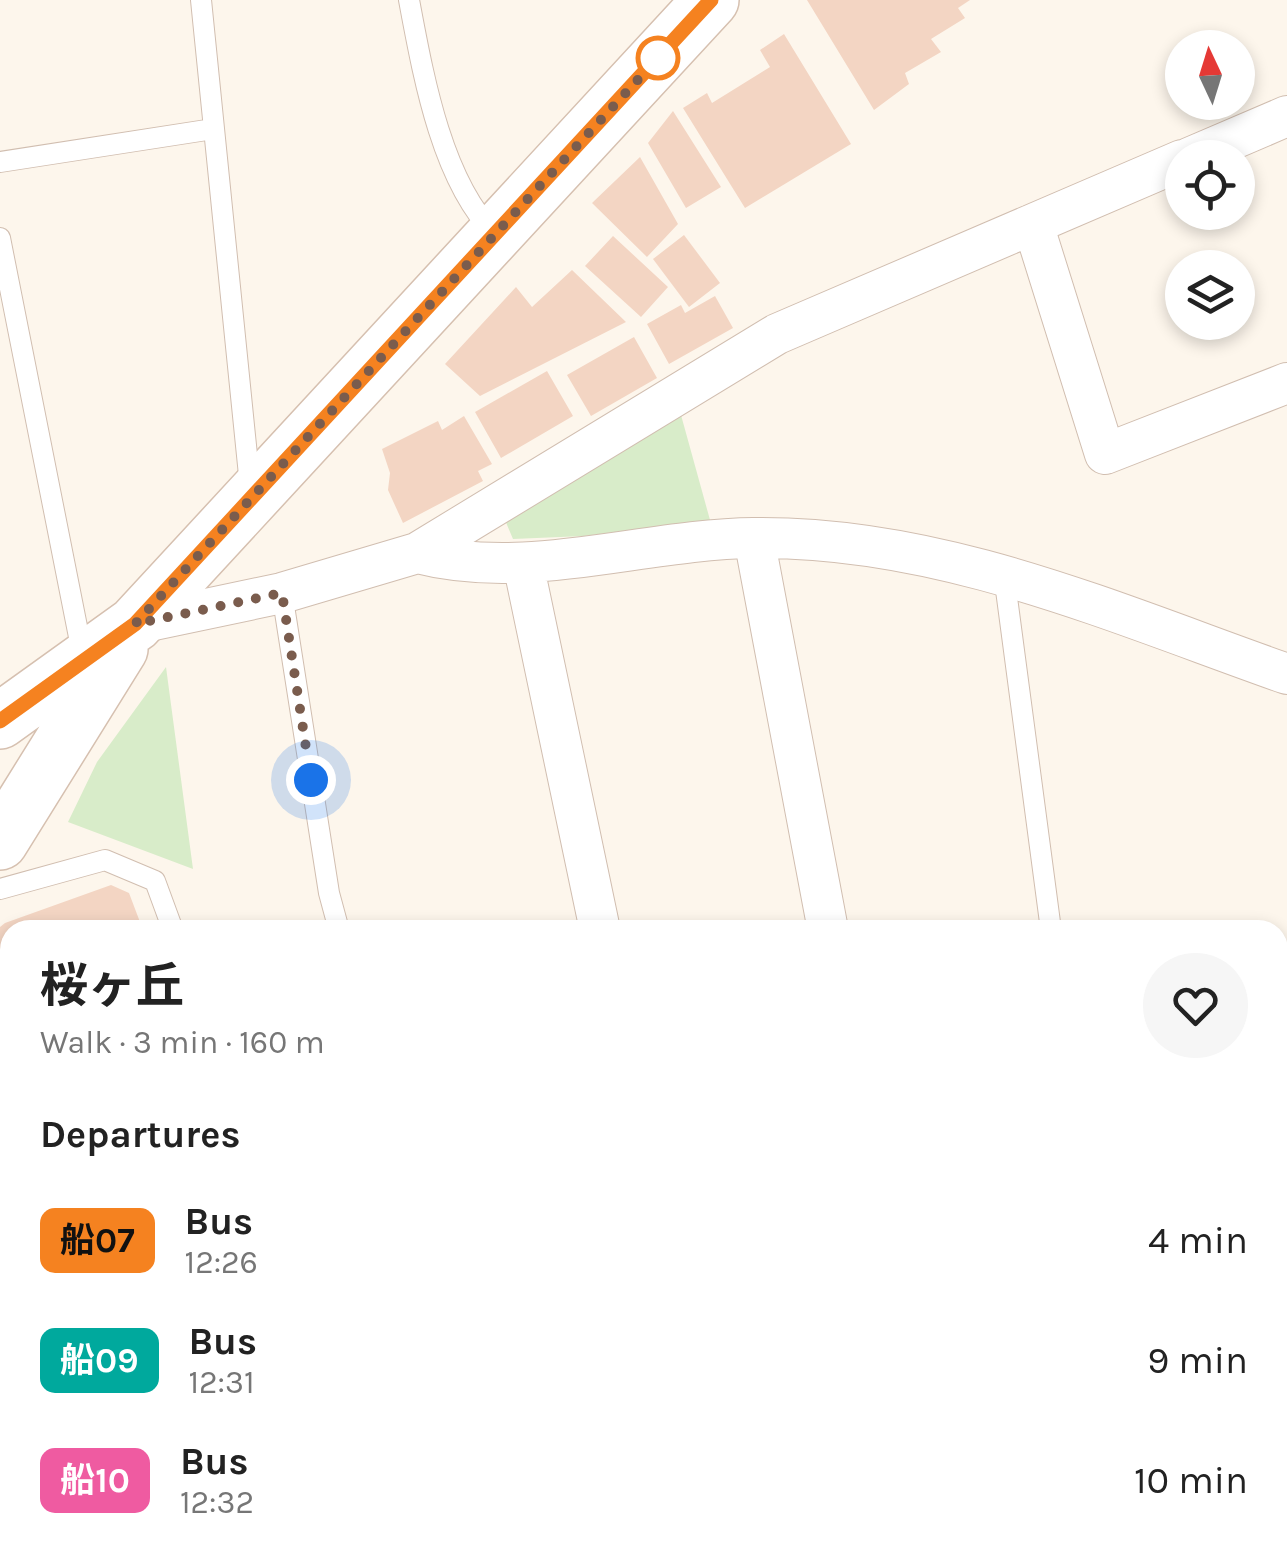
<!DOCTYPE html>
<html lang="en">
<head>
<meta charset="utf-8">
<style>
	:root { --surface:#fff; --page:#f6f6f6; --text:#222; --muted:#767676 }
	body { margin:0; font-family:Karla,"Noto Sans JP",sans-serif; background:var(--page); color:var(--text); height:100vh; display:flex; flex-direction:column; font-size:38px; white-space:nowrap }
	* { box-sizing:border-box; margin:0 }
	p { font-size:32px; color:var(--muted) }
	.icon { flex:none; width:55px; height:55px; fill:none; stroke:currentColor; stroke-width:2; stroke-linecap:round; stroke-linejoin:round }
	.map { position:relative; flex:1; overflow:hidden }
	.drawer { position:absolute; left:0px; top:920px; width:1288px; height:642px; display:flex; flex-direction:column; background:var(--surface); border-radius:30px 30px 0 0; box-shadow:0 5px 15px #0003 }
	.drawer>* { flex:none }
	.badge { padding:0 20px; border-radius:15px; font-size:35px; line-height:65px }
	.needle { width:65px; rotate:356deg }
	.controls { position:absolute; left:1165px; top:30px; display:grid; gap:20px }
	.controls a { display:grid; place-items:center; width:90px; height:90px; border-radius:50%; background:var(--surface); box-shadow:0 5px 15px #0003; font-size:50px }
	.you { position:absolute; width:50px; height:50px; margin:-25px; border:8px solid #fff; border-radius:50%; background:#1a73e8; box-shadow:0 0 0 15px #1a73e833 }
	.map>.badge { position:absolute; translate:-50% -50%; box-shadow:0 0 0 5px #fff }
	h2 { padding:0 40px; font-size:38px; line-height:90px }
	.round { display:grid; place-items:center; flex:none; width:105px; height:105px; border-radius:52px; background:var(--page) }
	.headline { display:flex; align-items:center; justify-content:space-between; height:170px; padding:0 40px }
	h1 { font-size:48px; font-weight:700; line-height:75px }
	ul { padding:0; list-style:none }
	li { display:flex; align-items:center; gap:30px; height:120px; padding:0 40px }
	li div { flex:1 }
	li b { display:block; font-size:38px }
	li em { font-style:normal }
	li .badge { min-width:110px; font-weight:700; text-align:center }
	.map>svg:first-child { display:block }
	.green { fill:#d8ecc9 }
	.building { fill:#f3d5c3 }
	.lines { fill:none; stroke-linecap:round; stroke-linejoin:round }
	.lane-casing { stroke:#d1beb0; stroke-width:22 }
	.street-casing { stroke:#d1beb0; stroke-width:42 }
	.secondary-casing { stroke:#d6c0b0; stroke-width:58 }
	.lane { stroke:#fff; stroke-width:20 }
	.street { stroke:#fff; stroke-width:40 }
	.secondary { stroke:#fff; stroke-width:55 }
	.line-casing { stroke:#fff; stroke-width:22 }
	.line { stroke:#f58220; stroke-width:15 }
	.walk { stroke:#7a5c4d; stroke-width:10; stroke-dasharray:0 18 }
	.stop-dot { fill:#fff; stroke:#f58220; stroke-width:5 }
</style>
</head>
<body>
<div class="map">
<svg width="1287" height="1562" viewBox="0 0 1287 1562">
	<rect width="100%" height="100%" fill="#fdf6ec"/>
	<!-- green -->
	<path class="green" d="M681,415L710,520L584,536L513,539L505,520Z
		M166,667L193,869L68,822L97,762Z"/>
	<!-- building -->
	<path class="building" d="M807,0H970L958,8L965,18L931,39L941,52L905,73L909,84L874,110Z
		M784,34L851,144L745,208L683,108L707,93L712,103L770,67L760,50Z
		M673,111L721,187L686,208L648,143Z
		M640,157L678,224L647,257L592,203Z
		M684,235L720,283L689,307L653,259Z
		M613,236L668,287L641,317L585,266Z
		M572,270L626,322L480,396L445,364L516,287L532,307Z
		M715,296L733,328L669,364L647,324L681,305L685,313Z
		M634,337L657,378L591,416L567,375Z
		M547,371L573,416L501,458L475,412Z
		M464,416L492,464L478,471L483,481L403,523L388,490L390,473L382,449L438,421L442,430Z
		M111,885L129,893L143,930H10L9,981L0,954V927L5,923Z
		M235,1552H345L348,1562H238Z"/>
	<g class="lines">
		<!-- lane casing -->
		<g class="lane-casing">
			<path id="lane" d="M201,0L250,485
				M409,0C423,74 441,180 495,234
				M0,162L213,129
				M0,238L83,657
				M1004,575L1051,930
				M282,593L329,893L339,930
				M0,889L105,860L155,881L173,930
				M1278,1004H1287
				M400,1552L403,1562
				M626,1552L627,1562"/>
		</g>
		<!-- street casing -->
		<g class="street-casing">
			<path id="street" d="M1189,158L1287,116
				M1033,224L1105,454L1287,383
				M754,538L828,930
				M417,553C529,582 642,539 755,538C942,536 1114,613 1287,674
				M523,563L600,930
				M135,624L282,593L417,553L777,334L1182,160
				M0,1078L10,1106
				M1278,1211H1287
				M1278,1397H1287
				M96,1562L116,1552
				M1156,1562L1158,1552"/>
		</g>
		<!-- secondary casing -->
		<g class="secondary-casing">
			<path id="secondary" d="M0,721L135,624L711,0
				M0,842L120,649"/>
		</g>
		<!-- lane -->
		<use href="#lane" class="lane"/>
		<!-- street -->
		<use href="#street" class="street"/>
		<!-- secondary -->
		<use href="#secondary" class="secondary"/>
	</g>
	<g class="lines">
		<!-- line casing -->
		<g class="line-casing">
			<path id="line" d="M0,721L135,624L711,0"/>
		</g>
		<!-- line -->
		<use href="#line" class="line"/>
		<!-- walk -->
		<path class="walk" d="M311,780L282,593L135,624L658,58"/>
	</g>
	<!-- markers -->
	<circle class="stop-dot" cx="658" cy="58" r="20"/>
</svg>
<div class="controls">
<a><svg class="needle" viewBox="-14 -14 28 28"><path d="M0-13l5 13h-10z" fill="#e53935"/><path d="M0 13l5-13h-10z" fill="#767676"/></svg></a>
<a><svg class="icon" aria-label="locate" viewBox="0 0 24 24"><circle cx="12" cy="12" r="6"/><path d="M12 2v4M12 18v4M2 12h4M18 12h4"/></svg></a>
<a><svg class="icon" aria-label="layers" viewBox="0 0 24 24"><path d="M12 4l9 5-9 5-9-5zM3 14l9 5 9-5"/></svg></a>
</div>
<div class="you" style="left:311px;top:780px"></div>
<section class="drawer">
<div class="headline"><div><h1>桜ヶ丘</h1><p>Walk · 3 min · 160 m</p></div><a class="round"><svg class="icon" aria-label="heart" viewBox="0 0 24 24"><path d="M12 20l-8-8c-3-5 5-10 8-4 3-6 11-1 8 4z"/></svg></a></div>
<h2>Departures</h2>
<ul>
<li><span class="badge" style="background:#f58220;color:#111">船07</span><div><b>Bus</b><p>12:26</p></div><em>4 min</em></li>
<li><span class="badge" style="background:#00a99d;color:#fff">船09</span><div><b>Bus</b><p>12:31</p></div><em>9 min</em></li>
<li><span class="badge" style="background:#ef5ba1;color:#fff">船10</span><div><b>Bus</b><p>12:32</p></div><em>10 min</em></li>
</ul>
</section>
</div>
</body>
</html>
